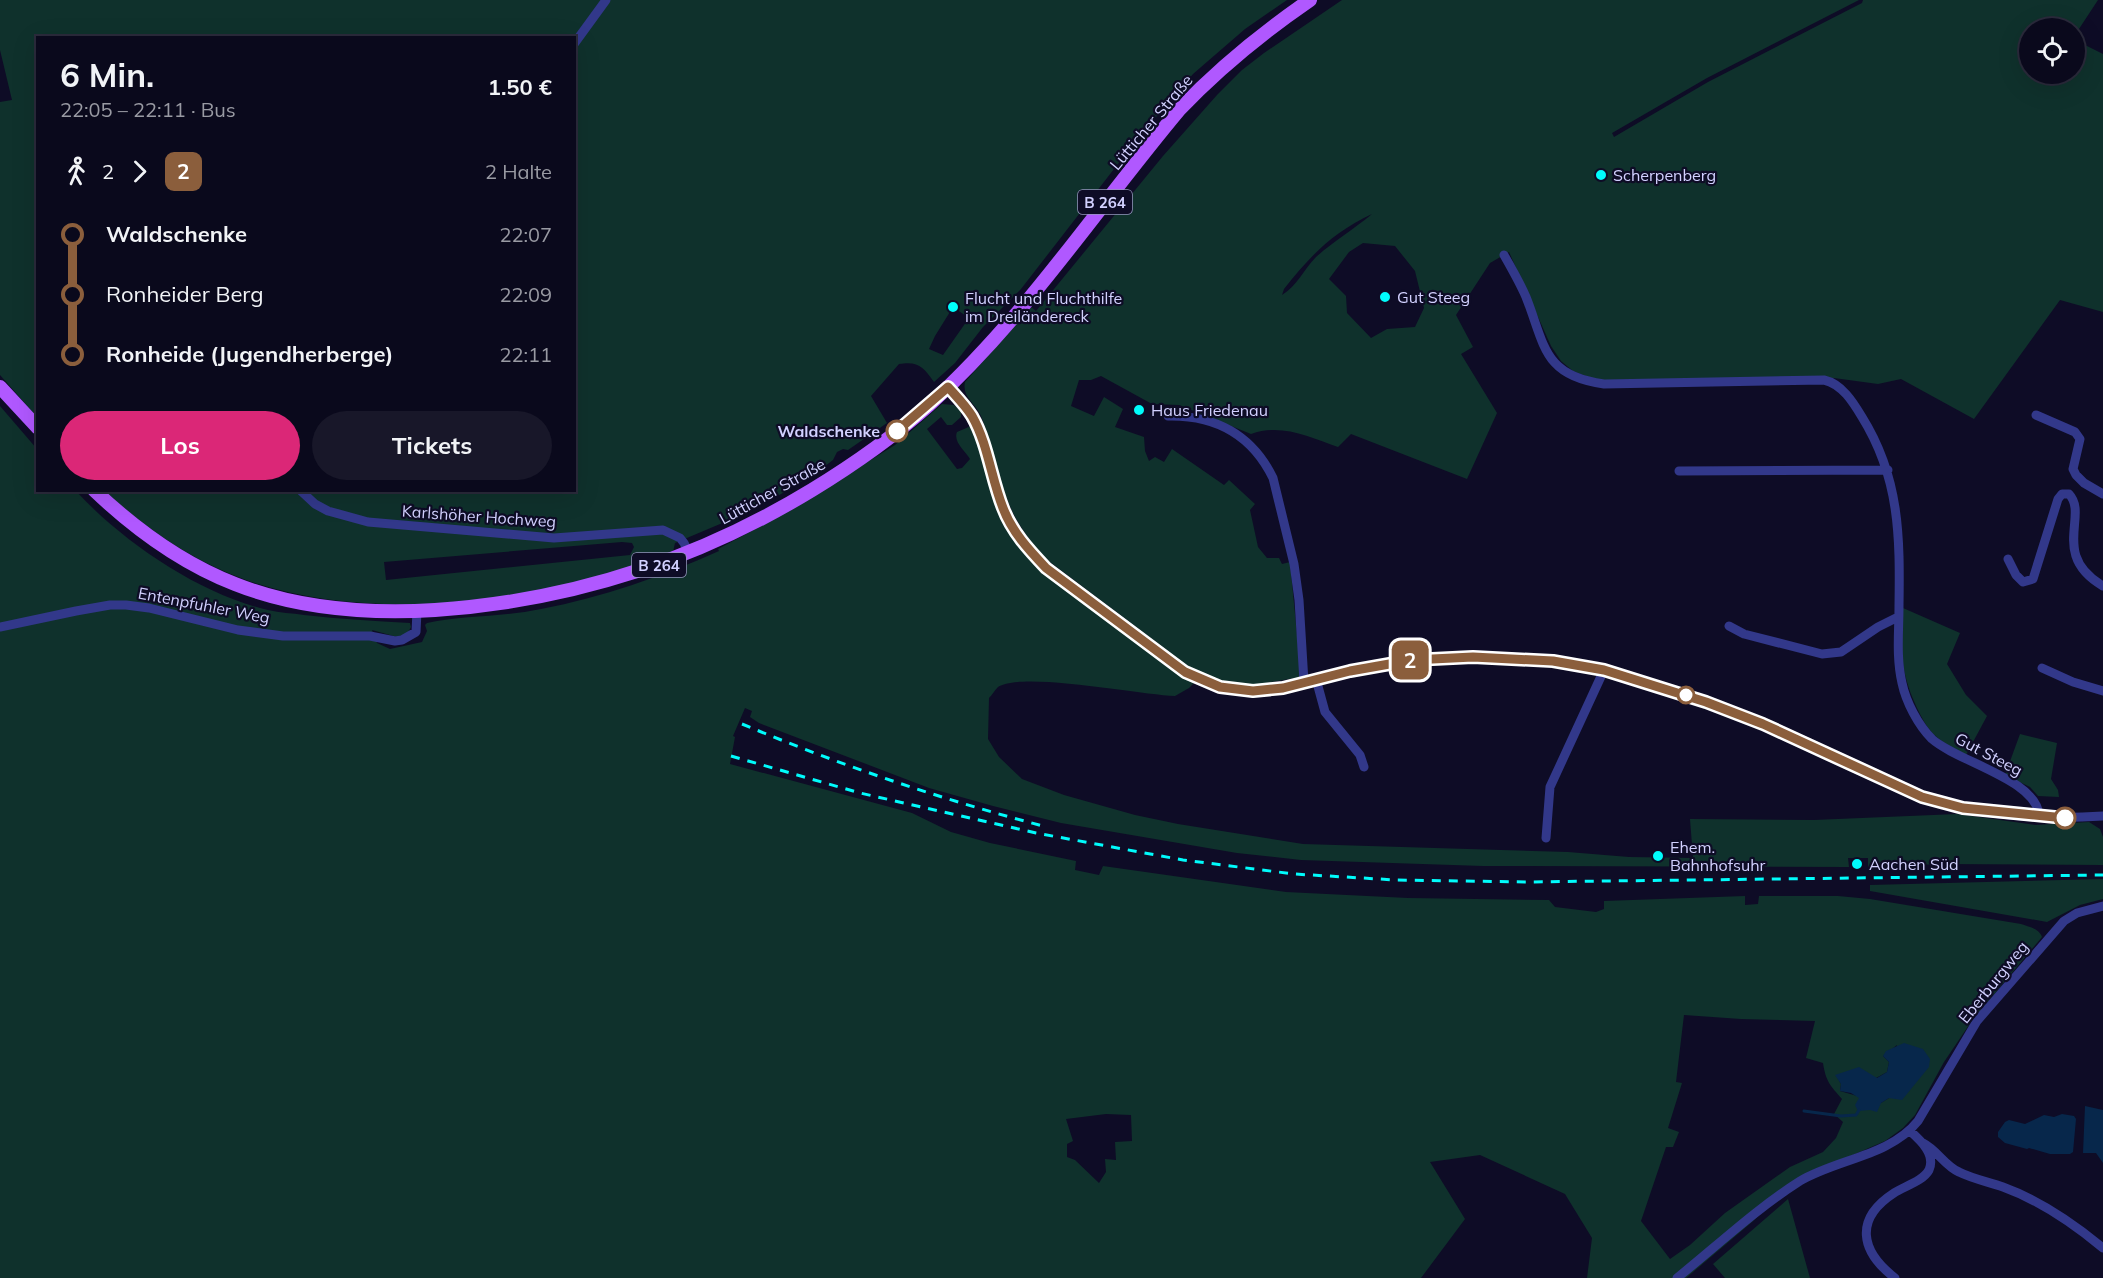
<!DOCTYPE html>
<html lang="de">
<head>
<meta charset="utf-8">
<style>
	:root { --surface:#0a091c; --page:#181729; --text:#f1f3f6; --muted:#999aa3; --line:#2a2a3b; --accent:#db2777 }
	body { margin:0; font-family:Mulish,sans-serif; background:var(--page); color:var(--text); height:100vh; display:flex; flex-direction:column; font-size:22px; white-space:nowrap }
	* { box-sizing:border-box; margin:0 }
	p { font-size:20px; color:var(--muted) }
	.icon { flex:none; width:33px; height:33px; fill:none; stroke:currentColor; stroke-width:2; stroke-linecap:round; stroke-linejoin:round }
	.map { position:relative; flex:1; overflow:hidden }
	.side { position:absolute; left:36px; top:36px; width:540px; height:456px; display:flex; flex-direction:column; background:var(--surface); border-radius:0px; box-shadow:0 6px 24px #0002,0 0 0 2px var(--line) }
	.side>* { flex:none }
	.badge { padding:0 12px; border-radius:9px; font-size:21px; line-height:39px }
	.tools { position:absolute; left:2019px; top:18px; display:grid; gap:12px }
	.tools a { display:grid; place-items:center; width:66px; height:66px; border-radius:50%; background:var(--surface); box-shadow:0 6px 24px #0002,0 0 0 2px var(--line); font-size:30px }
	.map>.badge { position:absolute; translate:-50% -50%; box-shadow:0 0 0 3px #fff }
	.legs { display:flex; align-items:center; gap:9px; height:66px; padding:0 24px; font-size:20px }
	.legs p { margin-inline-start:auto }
	.head { display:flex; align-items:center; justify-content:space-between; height:102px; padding:0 24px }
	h1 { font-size:33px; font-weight:700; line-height:45px }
	.action { display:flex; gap:12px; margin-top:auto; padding:12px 24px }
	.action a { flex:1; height:69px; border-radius:36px; background:var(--accent); color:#fff; font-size:24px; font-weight:700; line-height:69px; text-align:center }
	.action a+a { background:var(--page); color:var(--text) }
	ul { padding:0 24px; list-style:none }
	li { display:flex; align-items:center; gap:21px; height:60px; font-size:22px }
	li i { display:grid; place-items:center; width:9px; height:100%; margin:0 8px; background:currentColor }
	li i::after { content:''; width:15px; height:15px; margin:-8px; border:4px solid; border-radius:50%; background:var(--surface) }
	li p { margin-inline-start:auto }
	li:first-child i { background:linear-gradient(#0000 50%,currentColor 0) }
	li:last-child i { background:linear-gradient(currentColor 50%,#0000 0) }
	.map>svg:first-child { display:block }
	.green { fill:#0f312c; fill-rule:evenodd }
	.water { fill:#07274b }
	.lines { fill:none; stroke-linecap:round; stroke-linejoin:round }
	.stream { stroke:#07274b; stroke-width:3 }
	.minor { stroke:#32388a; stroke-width:9 }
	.primary { stroke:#b058ff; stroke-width:14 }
	.rail { stroke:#00fcfc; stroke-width:3; stroke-dasharray:9 8; stroke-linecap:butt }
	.line-1-casing { stroke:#fff; stroke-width:14 }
	.line-1 { stroke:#8b5e3c; stroke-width:9 }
	.poi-dot { fill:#00fcfc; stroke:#0e0c26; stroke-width:2 }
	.stop-1-dot { fill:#fff; stroke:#8b5e3c; stroke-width:3 }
	.labels { text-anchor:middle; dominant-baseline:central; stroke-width:4.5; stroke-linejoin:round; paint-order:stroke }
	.shield { fill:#0e0c26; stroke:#9796be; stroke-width:1.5 }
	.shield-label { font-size:15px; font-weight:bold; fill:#d2d1ff }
	.street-label { font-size:16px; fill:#d2d1ff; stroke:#0e0c26 }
	.poi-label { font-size:16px; fill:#d2d1ff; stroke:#0e0c26; text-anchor:start }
	.stop-label { font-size:16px; font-weight:bold; fill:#d2d1ff; stroke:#0e0c26; text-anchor:end }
</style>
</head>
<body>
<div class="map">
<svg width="2103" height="1278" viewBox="0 0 2103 1278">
	<rect width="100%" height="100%" fill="#0e0c26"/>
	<!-- green -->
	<path class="green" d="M0,0H1287L1245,29L1193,74L1138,138L1021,289L983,327L955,363L934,382C923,367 919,361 899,364L871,396L887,423L848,450L843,449L837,452L833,460L816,473L781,494L739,516L675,543L673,552C544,601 379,626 246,580C193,561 146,529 105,491L574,490V38H38L37,417L0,375V102L12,100L0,50ZM953,307L969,318L943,355L929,349L935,336ZM622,542L632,543L634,547L630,555L386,580L384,562Z
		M1342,0H1859L1707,78L1612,133L1614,137L1708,82L1862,3L1863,0H2098L2075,35L2074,28H2030V74H2074L2075,40L2103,54V312L2060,300L1974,419L1901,379L1878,384L1834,378L1603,380L1591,378L1573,371L1561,361L1551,346L1509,252L1490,263L1456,315L1473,347L1461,354L1497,413L1467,479L1351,434L1338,447C1310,437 1281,423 1251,434L1179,405L1152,404L1101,376L1091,380H1079L1071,406L1094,416L1104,397L1123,409L1115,427L1144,437L1145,451L1149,461L1155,457L1164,462L1172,449L1224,485L1229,480L1255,504L1250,510L1258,547L1267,558H1279L1282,564L1290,562L1301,677L1254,685L1237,684L1224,682L1188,666L1050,562C1012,525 1006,499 991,449C988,438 985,424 980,414C974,402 962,397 965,382L1031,307L1036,311L1163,156L1217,95L1242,70L1264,53ZM1372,214C1354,229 1334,241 1316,257C1304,269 1297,286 1282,295L1284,289C1311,255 1332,233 1372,214ZM1363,243L1395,246L1415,271L1424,308L1415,327L1387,329L1371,338L1347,313L1346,296L1329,279L1349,252Z
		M942,404L954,405L961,411V417L952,425H947L941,417L927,429L957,469L962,468L970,459C965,451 953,442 957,432L971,426C985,461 991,500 1011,533C1037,575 1082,599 1121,628C1146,646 1167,668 1194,683L1189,688L1175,696C1141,695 1022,671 998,687C995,690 992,695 989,698L988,739L999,757L1022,779L1064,795L1135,815L1178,824L1303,844L1568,852L1629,857L1693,858L1690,819L1814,820L1957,814L2035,825L2089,822L2100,829L2103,837V865L1941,864L1868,867V858H1848L1849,867L1483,866L1301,860L1237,853L1061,823L993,806L929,788L759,723L750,717L752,711L745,708L733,736L735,737L730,764L912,813L951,832L990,843L1076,861L1075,870L1099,875L1103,866L1286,892L1408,898L1549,900L1555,907L1596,912L1604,909V901L1745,896V905L1758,904L1759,896H1838L1870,899L2021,924C2029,927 2039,928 2042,937L1971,1022L1944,1062L1915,1115L1903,1128L1885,1141L1795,1180L1752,1222L1686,1278H1587L1592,1238L1565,1194L1480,1155L1430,1162L1465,1219L1421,1278H0V406L37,449L38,490L76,491C123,542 199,594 268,610C280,613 292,613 304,615C340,619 374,621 410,623L411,627L407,634L397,637L372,630L377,643L390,649L422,642L427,631L425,625L427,623C464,615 503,617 541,609C603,597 661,577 719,551L718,549L778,517L895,445ZM1684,1015L1741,1019L1815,1021L1806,1058L1823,1063C1826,1082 1830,1085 1842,1099L1834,1114L1843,1122L1836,1138L1823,1152L1790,1167L1725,1213L1690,1245L1670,1259L1641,1221L1666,1147H1673L1679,1132L1668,1128L1682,1083L1676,1082ZM1897,1045L1889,1098L1881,1103L1840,1091L1841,1084L1836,1075L1876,1078L1887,1072L1889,1062L1883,1056ZM1106,1114L1131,1115L1132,1141L1115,1142L1116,1160L1105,1159L1106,1172L1099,1183L1075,1160L1067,1157V1144L1073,1141L1066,1119Z
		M1903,608L1960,633L1947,664L1966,695L1987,716L1966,755C1957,749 1946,745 1938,738C1929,731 1924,722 1919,712C1900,673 1900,650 1903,608Z
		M2020,734L2057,743L2051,779L2058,790L2059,797L2038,796L2030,787L2005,775Z
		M2103,879V899L2080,905L2047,922L1870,891V885Z
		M1788,1199L1810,1278H1725L1713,1264Z"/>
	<!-- water -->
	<path class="water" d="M1904,1043L1923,1049L1930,1059L1929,1067L1902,1100L1889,1098L1881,1103L1877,1112L1870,1110L1858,1111L1855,1105L1859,1098L1851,1093L1840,1091L1841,1084L1835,1075L1859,1067L1877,1078L1887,1072L1889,1062L1883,1056L1886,1051Z
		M2085,1106L2103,1110V1163L2096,1153H2083Z
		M2062,1114L2074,1116L2076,1119L2073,1152L2070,1154H2050L2029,1148L2027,1149L2005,1143L1998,1137V1132L2005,1122L2009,1120L2025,1124L2044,1115L2054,1117Z"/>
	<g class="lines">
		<!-- stream -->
		<path class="stream" d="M1804,1111L1841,1116L1856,1115L1859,1110"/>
		<!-- minor -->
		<path class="minor" d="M574,44L606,0
			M1504,255C1512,269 1520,283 1526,297C1545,345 1543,376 1604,384L1824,380C1842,384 1853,402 1862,417C1900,478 1900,537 1899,606C1899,632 1896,657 1902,683C1906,702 1918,725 1932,739C1958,762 2038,780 2039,816
			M948,387C960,400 972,413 979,430C991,462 996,495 1012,525C1035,571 1088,596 1127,626C1150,643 1171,665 1197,678C1241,699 1283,687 1327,676C1355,669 1384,662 1413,659C1459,655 1508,655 1554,661C1637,673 1720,704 1796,739C1824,752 1853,765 1881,778C1895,785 1909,793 1924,798C1978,816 2046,820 2103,816
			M2036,415L2075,432L2080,439L2073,469L2076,475L2084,483L2103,494
			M1168,416C1215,415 1252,435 1273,478L1294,564L1299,600L1304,682
			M1679,471L1888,470
			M300,490L315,504L328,511L368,522L554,538L663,530L680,538L684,543L689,553
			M2008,559L2016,575L2023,582L2033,579L2058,499L2062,494H2069C2089,515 2050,555 2103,586
			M1729,626L1744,634L1822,654L1841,652L1878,627L1898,617
			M0,627L76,611L110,605H126L149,608L238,630L283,636H370L395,641L402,640L416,632L417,611
			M2042,668L2073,682L2103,691
			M1316,679L1325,712L1360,755L1364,767
			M1546,838L1550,787L1604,670
			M1923,1143C1937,1150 1945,1166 1959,1172C1973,1179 1989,1182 2003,1187C2039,1200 2074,1224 2103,1248
			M1677,1278C1718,1245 1756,1209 1800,1181C1837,1159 1890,1156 1918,1121L1977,1021L2064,921L2077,913L2103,906
			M1895,1278C1860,1251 1854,1219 1894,1193C1905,1186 1923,1181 1929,1170C1936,1154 1920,1140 1910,1131"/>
		<!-- primary -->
		<path class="primary" d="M0,387L38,428
			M94,490C136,530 181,563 235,584C298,609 368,614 435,610C570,601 697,560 812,490C853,465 893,437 929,405C1025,318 1096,209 1179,110C1219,68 1262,33 1310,0"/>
		<!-- rail -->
		<path class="rail" d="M742,724C840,765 940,799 1043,826
			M731,756L860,793L1036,833L1183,860L1294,874L1396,880L1525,882L2103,875"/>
	</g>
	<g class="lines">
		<!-- line-1 casing -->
		<g class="line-1-casing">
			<path id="line-1" d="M897,431L948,387C956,396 965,405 972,416C988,444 991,478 1003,508C1012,532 1029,550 1046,568L1185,672L1220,687L1253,691L1283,688L1350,671L1412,660L1473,657L1553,661L1604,670L1706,702L1763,724L1922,797L1963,808L2065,818"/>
		</g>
		<!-- line-1 -->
		<use href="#line-1" class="line-1"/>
	</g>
	<!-- markers -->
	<g class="poi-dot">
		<circle cx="1601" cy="175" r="6"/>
		<circle cx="1385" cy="297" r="6"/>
		<circle cx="953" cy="307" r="6"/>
		<circle cx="1139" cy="410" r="6"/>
		<circle cx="1658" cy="856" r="6"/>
		<circle cx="1857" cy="864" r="6"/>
	</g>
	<g class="stop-1-dot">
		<circle cx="897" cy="431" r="10"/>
		<circle cx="1686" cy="695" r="8"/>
		<circle cx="2065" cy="818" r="10"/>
	</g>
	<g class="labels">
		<!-- shield labels -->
		<g class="shield">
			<rect x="1078" y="190" width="54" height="24" rx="4.5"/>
			<rect x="632" y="553" width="54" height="24" rx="4.5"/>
		</g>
		<g class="shield-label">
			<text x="1105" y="202">B 264</text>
			<text x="659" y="565">B 264</text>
		</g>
		<!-- street labels -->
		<g class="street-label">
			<text transform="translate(1151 122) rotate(-50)">Lütticher Straße</text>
			<text transform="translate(772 491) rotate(-29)">Lütticher Straße</text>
			<text transform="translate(479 516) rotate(4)">Karlshöher Hochweg</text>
			<text transform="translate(204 605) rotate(11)">Entenpfuhler Weg</text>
			<text transform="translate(1989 754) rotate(28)">Gut Steeg</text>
			<text transform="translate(1993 982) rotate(-51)">Eberburgweg</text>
		</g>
		<!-- poi labels -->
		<g class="poi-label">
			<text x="1613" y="175">Scherpenberg</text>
			<text x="1397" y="297">Gut Steeg</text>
			<text x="965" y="298">Flucht und Fluchthilfe<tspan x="965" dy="18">im Dreiländereck</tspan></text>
			<text x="1151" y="410">Haus Friedenau</text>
			<text x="1670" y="847">Ehem.<tspan x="1670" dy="18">Bahnhofsuhr</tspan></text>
			<text x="1869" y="864">Aachen Süd</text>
		</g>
		<!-- stop labels -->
		<g class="stop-label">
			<text x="880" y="431">Waldschenke</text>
		</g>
	</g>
</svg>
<div class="tools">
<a><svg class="icon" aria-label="locate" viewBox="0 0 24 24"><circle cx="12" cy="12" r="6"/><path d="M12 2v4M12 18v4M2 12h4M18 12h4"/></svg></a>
</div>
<b class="badge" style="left:1410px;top:660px;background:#8b5e3c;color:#fff">2</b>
<section class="side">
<div class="head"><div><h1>6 Min.</h1><p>22:05 – 22:11 · Bus</p></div><b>1.50 €</b></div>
<div class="legs"><svg class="icon" aria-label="walk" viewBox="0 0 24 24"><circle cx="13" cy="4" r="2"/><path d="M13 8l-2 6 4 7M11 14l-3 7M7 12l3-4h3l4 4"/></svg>2<svg class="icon" aria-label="forward" viewBox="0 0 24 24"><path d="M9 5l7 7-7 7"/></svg><b class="badge" style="background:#8b5e3c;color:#fff">2</b><p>2 Halte</p></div>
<ul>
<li><i style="color:#8b5e3c"></i><b>Waldschenke</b><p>22:07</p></li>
<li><i style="color:#8b5e3c"></i><span>Ronheider Berg</span><p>22:09</p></li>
<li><i style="color:#8b5e3c"></i><b>Ronheide (Jugendherberge)</b><p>22:11</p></li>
</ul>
<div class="action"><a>Los</a><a>Tickets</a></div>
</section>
</div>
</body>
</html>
